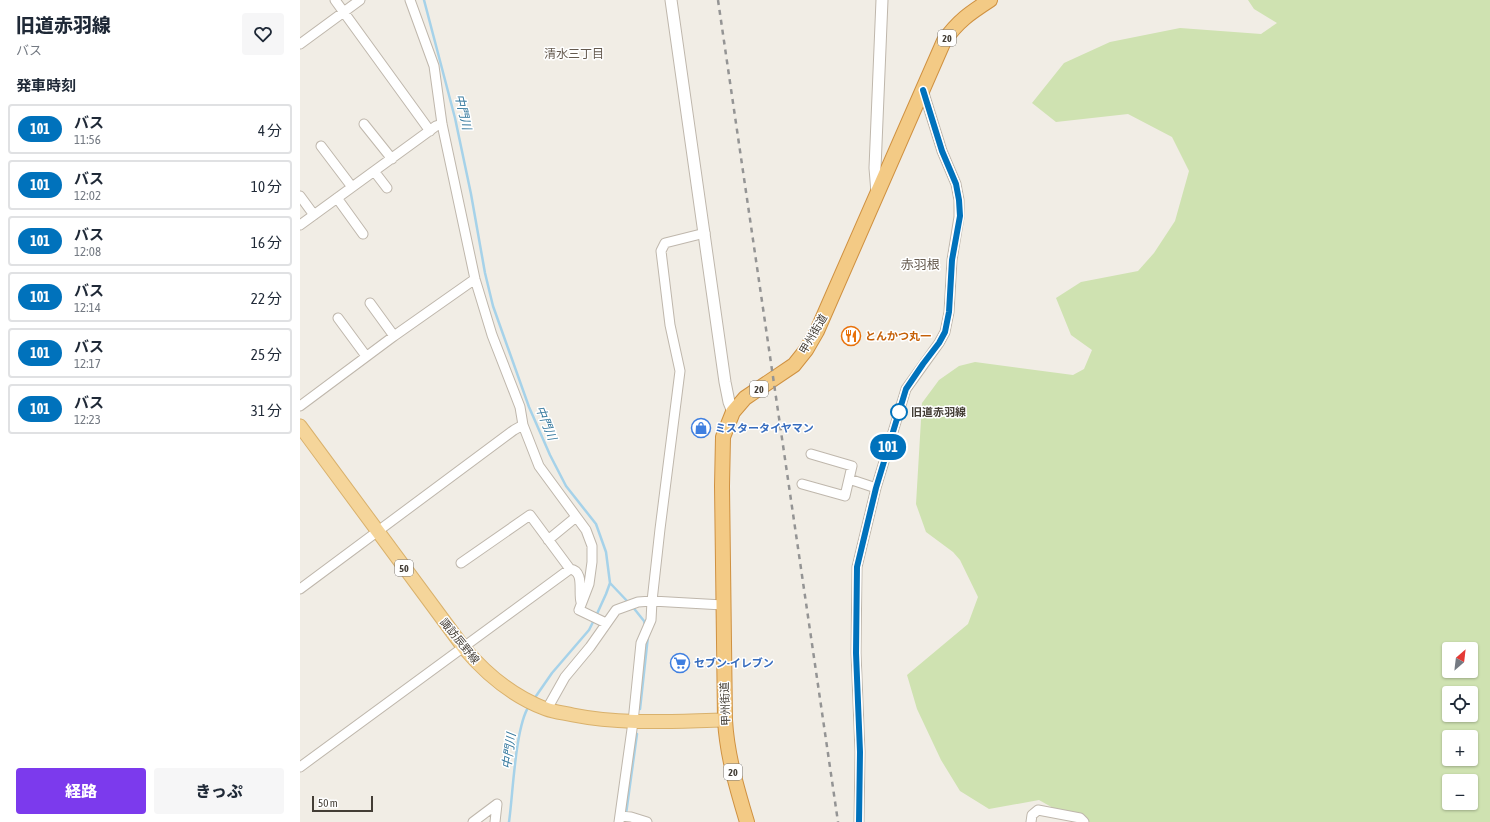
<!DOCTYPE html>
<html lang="ja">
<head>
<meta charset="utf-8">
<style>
	:root { --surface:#fff; --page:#f6f6f7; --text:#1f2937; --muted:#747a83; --line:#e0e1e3; --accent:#7c3aed }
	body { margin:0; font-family:"Asap Condensed","Noto Sans JP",sans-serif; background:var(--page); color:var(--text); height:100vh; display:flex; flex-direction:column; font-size:15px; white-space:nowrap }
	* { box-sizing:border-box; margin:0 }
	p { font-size:13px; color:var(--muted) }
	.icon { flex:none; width:22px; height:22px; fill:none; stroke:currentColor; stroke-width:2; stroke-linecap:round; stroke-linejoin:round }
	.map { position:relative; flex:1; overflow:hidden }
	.panel { display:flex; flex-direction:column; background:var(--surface); width:300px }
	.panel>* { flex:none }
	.badge { padding:0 8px; border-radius:13px; font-size:14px; line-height:26px }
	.needle { width:26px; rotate:28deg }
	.controls { position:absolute; left:1142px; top:642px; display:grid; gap:8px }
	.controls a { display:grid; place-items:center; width:36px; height:36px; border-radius:4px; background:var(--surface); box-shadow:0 1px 3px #0004; font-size:20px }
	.scale { position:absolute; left:12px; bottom:10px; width:61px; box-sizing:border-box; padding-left:4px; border:2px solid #433d35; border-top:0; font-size:11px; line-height:14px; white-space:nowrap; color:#433d35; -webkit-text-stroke:3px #fff; paint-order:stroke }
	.map>.badge { position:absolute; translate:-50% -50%; box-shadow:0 0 0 2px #fff }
	h2 { padding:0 16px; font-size:15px; line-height:36px }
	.round { display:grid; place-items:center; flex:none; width:42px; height:42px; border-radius:4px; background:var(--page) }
	.summary { display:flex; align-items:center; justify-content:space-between; height:68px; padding:0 16px }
	h1 { font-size:19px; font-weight:800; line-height:30px }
	.button { display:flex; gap:8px; margin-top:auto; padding:8px 16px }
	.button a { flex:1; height:46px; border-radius:4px; background:var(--accent); color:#fff; font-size:16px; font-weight:800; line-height:46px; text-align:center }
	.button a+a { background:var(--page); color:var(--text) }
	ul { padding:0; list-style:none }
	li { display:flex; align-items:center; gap:12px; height:50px; margin:0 8px 6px; padding:0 8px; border:2px solid var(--line); border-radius:4px }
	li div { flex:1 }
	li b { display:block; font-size:15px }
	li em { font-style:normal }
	li .badge { min-width:44px; font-weight:700; text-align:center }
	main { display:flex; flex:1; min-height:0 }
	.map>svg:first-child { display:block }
	.green { fill:#cfe2b1; fill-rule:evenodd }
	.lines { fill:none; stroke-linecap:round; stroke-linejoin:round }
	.stream { stroke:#a6d2e9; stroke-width:2.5 }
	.minor-casing { stroke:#bfb7ac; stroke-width:11 }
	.tertiary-casing { stroke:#bfb7ac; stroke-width:13 }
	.primary-casing { stroke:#d9b16c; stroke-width:15 }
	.trunk-casing { stroke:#cf9141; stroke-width:16 }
	.minor { stroke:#fff; stroke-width:9 }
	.tertiary { stroke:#fff; stroke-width:11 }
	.primary { stroke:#f5d59a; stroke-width:13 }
	.trunk { stroke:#f3ca85; stroke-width:14 }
	.rail { stroke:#949494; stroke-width:2.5; stroke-dasharray:5 5; stroke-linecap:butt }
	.line-casing { stroke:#fff; stroke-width:9 }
	.line { stroke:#0072bc; stroke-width:6 }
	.stop-dot { fill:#fff; stroke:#0072bc; stroke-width:2 }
	.labels { text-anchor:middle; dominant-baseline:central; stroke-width:3; stroke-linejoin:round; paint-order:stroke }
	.shield { fill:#fff; stroke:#7b7772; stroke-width:1 }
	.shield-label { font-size:10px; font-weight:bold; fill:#433d35 }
	.street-label { font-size:11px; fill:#433d35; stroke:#fff }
	.food-label { font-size:11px; font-weight:bold; fill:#c56008; stroke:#fff; text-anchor:start }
	.stop-label { font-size:11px; font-weight:bold; fill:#433d35; stroke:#fff; text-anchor:start }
	.shop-label { font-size:11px; font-weight:bold; fill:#366cbe; stroke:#fff; text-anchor:start }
	.neighbourhood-label { font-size:12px; fill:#655a4e; stroke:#fff }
	.water-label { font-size:12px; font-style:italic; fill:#36799e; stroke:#fff }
	.quarter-label { font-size:13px; fill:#655a4e; stroke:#fff }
</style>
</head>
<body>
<main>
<section class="panel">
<div class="summary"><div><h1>旧道赤羽線</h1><p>バス</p></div><a class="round"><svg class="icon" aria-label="heart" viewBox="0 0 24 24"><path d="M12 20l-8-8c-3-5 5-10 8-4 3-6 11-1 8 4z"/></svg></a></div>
<h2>発車時刻</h2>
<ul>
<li><span class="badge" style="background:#0072bc;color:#fff">101</span><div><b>バス</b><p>11:56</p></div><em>4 分</em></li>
<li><span class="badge" style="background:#0072bc;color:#fff">101</span><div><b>バス</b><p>12:02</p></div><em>10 分</em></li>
<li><span class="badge" style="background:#0072bc;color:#fff">101</span><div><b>バス</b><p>12:08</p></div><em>16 分</em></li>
<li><span class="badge" style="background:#0072bc;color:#fff">101</span><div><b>バス</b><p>12:14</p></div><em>22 分</em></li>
<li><span class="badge" style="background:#0072bc;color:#fff">101</span><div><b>バス</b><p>12:17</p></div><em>25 分</em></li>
<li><span class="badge" style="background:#0072bc;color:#fff">101</span><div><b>バス</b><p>12:23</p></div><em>31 分</em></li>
</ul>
<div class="button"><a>経路</a><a>きっぷ</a></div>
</section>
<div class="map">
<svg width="1190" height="822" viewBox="0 0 1190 822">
	<rect width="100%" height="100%" fill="#f1ede5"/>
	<!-- green -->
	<path class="green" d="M948,0H1190V822H778L739,800L689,809L660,791L641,760L617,709L607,675L668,624L678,597L660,560L653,552L626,532L616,504L622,403L639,380L659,366L675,362L773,375L784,369L792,350L771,335L756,298L781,282L838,271L854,253L875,221L889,171L872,137L828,114L756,122L732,103L764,63L810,42L880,28L961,34L977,23L954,9ZM1149,649H1171V671H1149ZM1149,693H1171V715H1149ZM1149,737H1171V759H1149ZM1149,781H1171V803H1149Z"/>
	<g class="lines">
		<!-- stream -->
		<path class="stream" d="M124,0L155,118L171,194L185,273L193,306L229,407L250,455L266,486L296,524L306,552L310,583L306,594L296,616
			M310,583L329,603
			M332,606L344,621L345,625
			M234,699L252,673L289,630L294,620
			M340,709L348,636
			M326,814L337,734
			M209,822C213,795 215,727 229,706"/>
		<!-- minor casing -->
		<g class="minor-casing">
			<path id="minor" d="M35,0L130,131
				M110,0L134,66L142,124L175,279L192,335L220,407L223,425L239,466L286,530L292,546V562L289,584L279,610L306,623
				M0,44L60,0
				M64,124L92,159
				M21,146L52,187
				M74,171L87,188
				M0,196L14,215
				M37,198L63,234
				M0,225L136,126L142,124
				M70,303L94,336
				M38,318L66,356
				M0,406L94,336L175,279
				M549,479L576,488
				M502,484L545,496L552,466L511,454
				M248,540L276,517
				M161,563L230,515L270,569C285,571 278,592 281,602
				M0,589L214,430L223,425
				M247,709L265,677L290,647L316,610L338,602L352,601L423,605
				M0,767L270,569
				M320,816L331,817L347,822
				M173,822L197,804
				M195,822L197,804
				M319,822L333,722L341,643L351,620L352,601L360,529L380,371L370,325L361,251L365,243L405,233
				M559,822L560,752L556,653L557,567L576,488L606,389L639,343L645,332L649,312L652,260L659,217V200L656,184L642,151L623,90
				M731,822L732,815L738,810L780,818L784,822"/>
		</g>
		<!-- tertiary casing -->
		<g class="tertiary-casing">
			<path id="tertiary" d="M371,0L425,382L429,402L433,412
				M577,193L575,168L582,0"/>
		</g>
		<!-- primary casing -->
		<g class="primary-casing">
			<path id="primary" d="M0,426L164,648C186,674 214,697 246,709C254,712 264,713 273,715C323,725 374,721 425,720"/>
		</g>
		<!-- trunk casing -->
		<g class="trunk-casing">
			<path id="trunk" d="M447,822C437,789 427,755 425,720L422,486L423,437L433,412L445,398L494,365L506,350L517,331L644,41C658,21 670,13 690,0"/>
		</g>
		<!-- minor -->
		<use href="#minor" class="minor"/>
		<!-- tertiary -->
		<use href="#tertiary" class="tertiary"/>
		<!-- primary -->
		<use href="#primary" class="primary"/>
		<!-- trunk -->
		<use href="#trunk" class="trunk"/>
		<!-- rail -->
		<path class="rail" d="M418,0L538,822"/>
	</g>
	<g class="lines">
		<!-- line casing -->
		<g class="line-casing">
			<path id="line" d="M559,822L560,752L556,653L557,567L576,488L606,389L623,364L639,343L645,332L649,312L652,260L660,216L659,200L656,184L642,151L623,90"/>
		</g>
		<!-- line -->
		<use href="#line" class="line"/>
	</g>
	<!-- icons -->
	<defs>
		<g id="restaurant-ring" transform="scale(1)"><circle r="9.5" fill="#fff" stroke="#e8710a" stroke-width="1.5"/><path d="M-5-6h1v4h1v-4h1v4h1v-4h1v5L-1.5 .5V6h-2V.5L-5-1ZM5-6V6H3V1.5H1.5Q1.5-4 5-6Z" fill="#e8710a"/></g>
		<g id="shop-ring" transform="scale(1)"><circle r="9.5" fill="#fff" stroke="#3f7fe0" stroke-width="1.5"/><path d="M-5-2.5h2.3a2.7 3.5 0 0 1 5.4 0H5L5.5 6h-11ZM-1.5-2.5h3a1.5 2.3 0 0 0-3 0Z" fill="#3f7fe0"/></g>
		<g id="supermarket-ring" transform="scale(1)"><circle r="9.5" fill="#fff" stroke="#3f7fe0" stroke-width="1.5"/><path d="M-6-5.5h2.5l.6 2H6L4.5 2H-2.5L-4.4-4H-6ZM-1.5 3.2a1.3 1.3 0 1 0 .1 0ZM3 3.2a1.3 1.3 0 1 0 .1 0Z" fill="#3f7fe0"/></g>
	</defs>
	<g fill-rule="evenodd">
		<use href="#restaurant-ring" x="551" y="336"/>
		<use href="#shop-ring" x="401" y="428"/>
		<use href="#supermarket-ring" x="380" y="663"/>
	</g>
	<!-- markers -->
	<circle class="stop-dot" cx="599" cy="412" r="8"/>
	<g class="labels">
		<!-- shield labels -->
		<g class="shield">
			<rect x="638" y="30" width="18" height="16" rx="3"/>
			<rect x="450" y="381" width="18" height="16" rx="3"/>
			<rect x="95" y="560" width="18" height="16" rx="3"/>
			<rect x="424" y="764" width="18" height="16" rx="3"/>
		</g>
		<g class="shield-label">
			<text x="647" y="38">20</text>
			<text x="459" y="389">20</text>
			<text x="104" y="568">50</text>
			<text x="433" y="772">20</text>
		</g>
		<!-- street labels -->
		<g class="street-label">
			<text transform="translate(513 334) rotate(-60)">甲州街道</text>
			<text transform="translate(160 641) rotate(51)">諏訪辰野線</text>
			<text transform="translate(425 704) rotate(-92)">甲州街道</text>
		</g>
		<!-- food labels -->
		<g class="food-label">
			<text x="565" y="336">とんかつ丸一</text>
		</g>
		<!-- stop labels -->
		<g class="stop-label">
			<text x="611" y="412">旧道赤羽線</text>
		</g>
		<!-- shop labels -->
		<g class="shop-label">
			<text x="415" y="428">ミスタータイヤマン</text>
			<text x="394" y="663">セブン-イレブン</text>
		</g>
		<!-- neighbourhood labels -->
		<g class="neighbourhood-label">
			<text x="274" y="54">清水三丁目</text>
		</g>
		<!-- water labels -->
		<g class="water-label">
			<text transform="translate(163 112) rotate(77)">中門川</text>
			<text transform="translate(246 423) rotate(68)">中門川</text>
			<text transform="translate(209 751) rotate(-82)">中門川</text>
		</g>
		<!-- quarter labels -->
		<g class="quarter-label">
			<text x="620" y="264">赤羽根</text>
		</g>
	</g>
</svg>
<div class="controls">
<a><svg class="needle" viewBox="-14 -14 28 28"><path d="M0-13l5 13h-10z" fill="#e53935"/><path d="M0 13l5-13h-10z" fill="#747a83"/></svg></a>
<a><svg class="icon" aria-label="locate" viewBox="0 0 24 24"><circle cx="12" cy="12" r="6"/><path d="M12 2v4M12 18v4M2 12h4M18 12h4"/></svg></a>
<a>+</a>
<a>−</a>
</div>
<div class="scale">50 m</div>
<b class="badge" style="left:588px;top:447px;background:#0072bc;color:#fff">101</b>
</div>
</main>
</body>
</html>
